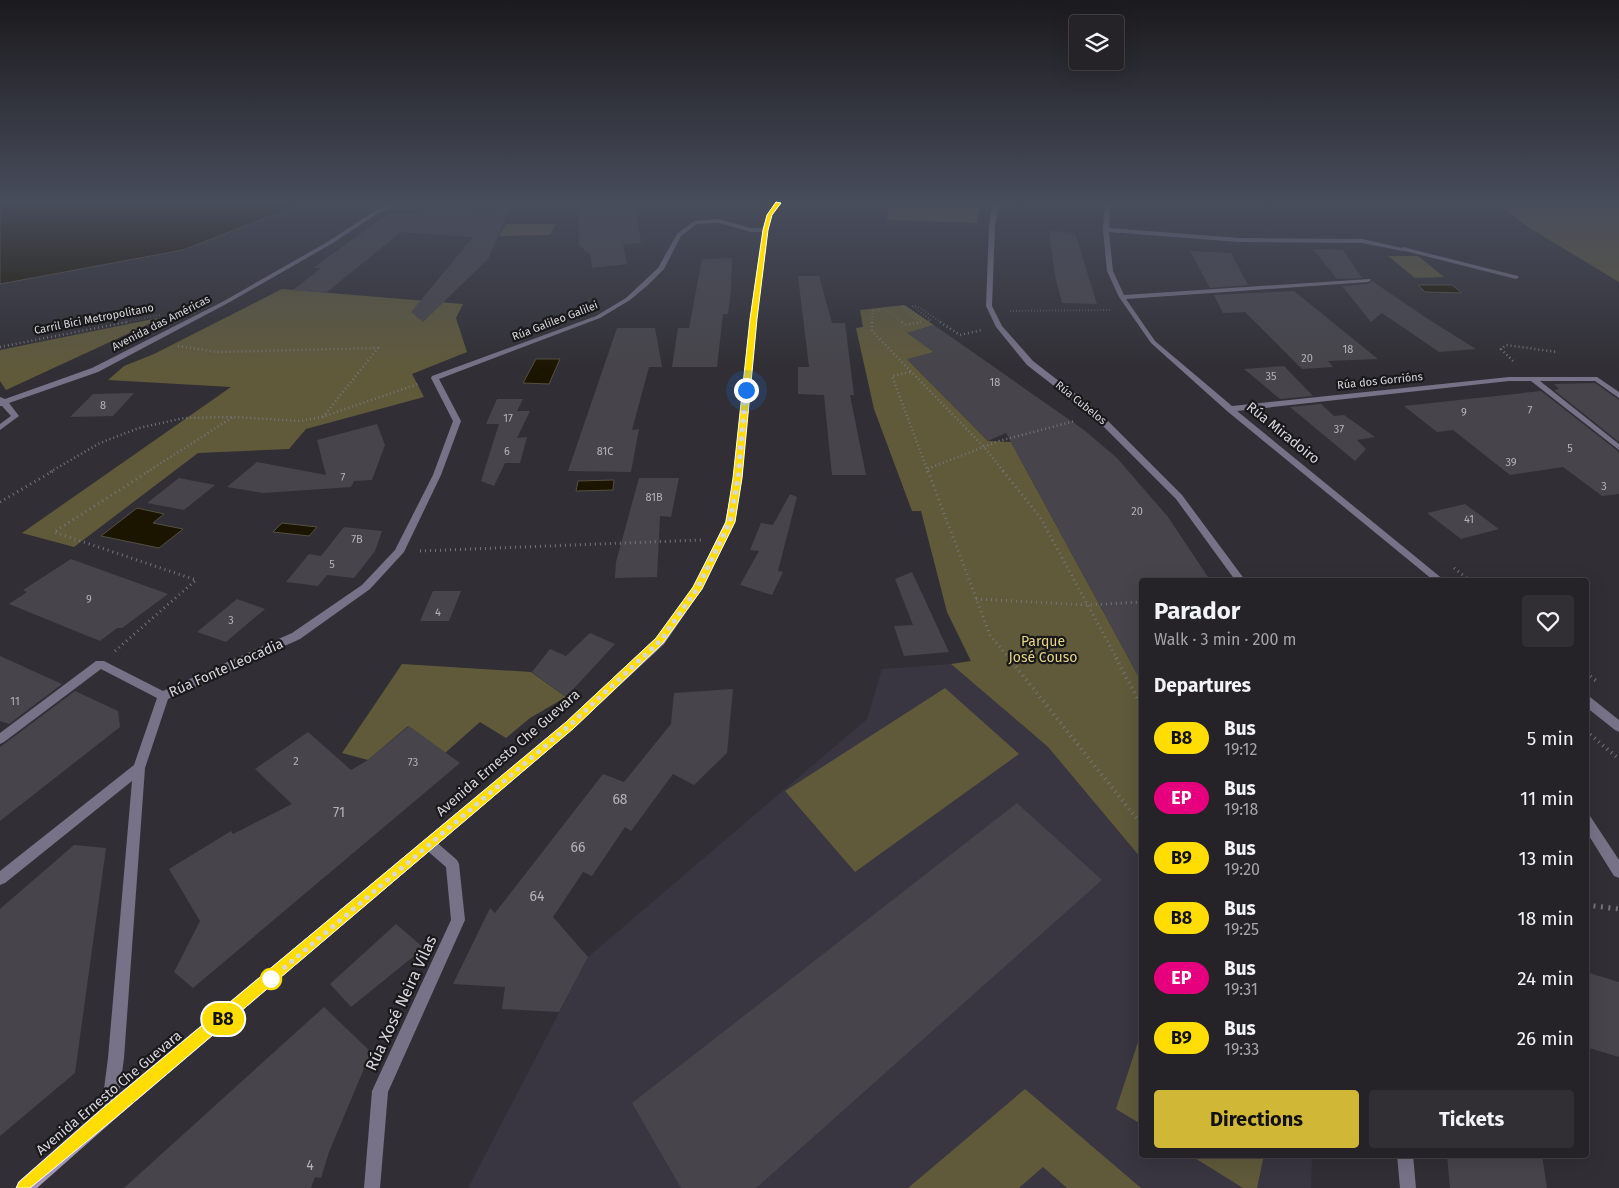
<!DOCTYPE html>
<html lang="en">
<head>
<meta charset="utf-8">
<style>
	:root { --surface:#252328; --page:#312f34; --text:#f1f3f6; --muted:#a3a4a8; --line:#424045; --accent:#d0b736 }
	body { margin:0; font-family:"Fira Sans",sans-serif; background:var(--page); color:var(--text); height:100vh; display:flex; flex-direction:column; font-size:19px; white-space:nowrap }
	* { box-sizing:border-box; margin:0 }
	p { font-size:16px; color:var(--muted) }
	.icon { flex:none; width:28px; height:28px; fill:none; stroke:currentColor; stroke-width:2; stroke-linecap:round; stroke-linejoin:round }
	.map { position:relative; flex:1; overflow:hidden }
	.panel { position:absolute; left:1139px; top:578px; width:450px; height:580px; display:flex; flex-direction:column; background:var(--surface); border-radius:5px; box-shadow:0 5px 20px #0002,0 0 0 1px var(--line) }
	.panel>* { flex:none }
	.badge { padding:0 10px; border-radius:16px; font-size:18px; line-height:32px }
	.fabs { position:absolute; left:1069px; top:15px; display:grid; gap:10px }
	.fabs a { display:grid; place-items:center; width:55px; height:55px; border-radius:5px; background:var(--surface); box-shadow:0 5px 20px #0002,0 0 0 1px var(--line); font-size:25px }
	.you { position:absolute; width:25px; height:25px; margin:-12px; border:4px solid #fff; border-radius:50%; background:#1a73e8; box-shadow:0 0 0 8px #1a73e833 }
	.map>.badge { position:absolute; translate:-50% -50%; box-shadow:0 0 0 2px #fff }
	h2 { padding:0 15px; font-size:19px; line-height:45px }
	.round { display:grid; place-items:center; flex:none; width:52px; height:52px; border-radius:5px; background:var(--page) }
	.overview { display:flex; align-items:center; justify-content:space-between; height:85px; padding:0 15px }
	h1 { font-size:24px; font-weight:700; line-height:38px }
	.button { display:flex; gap:10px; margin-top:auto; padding:10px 15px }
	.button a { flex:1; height:58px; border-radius:5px; background:var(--accent); color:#111; font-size:20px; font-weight:700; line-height:58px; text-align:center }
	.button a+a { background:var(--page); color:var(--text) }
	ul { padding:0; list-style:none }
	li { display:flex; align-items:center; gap:15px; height:60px; padding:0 15px }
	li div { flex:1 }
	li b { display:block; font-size:19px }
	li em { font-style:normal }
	li .badge { min-width:55px; font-weight:700; text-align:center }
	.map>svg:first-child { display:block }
	.built { fill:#393541 }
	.green { fill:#605a3b }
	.water { fill:#1b1500; stroke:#544f42 }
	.building { fill:#47454b }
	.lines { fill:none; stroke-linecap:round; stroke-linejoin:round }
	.path-far4 { stroke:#767479; stroke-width:2; stroke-dasharray:0.5 2.5; stroke-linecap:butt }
	.path-far3 { stroke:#767479; stroke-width:2.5; stroke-dasharray:1 3; stroke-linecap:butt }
	.path-far2 { stroke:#767479; stroke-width:3; stroke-dasharray:1 4; stroke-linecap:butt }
	.path-far1 { stroke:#767479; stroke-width:4; stroke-dasharray:1 4.5; stroke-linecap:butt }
	.path { stroke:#767479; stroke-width:5; stroke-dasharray:2 5.5; stroke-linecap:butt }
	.service { fill:#787288; fill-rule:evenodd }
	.minor { fill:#787288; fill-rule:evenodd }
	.secondary { fill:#a196b9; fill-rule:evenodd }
	.line { fill:#fd0; stroke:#fff }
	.walk { stroke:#d8d7db; stroke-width:5; stroke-dasharray:0 9 }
	.stop-dot { fill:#fff; stroke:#fd0; stroke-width:2.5 }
	.labels { text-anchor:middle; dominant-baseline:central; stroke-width:4.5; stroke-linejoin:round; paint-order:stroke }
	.far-street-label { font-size:11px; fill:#d8d7db; stroke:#19181a }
	.number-label { font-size:11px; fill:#b4b2b7 }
	.street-label { font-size:14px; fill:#d8d7db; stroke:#19181a }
	.park-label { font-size:14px; fill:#e7d683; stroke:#19181a }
	.near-number-label { font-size:14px; fill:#b4b2b7 }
	.near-street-label { font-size:16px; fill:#d8d7db; stroke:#19181a }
</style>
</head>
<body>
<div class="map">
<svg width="1619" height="1188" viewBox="0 0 1619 1188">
	<rect width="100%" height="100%" fill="#312f35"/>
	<!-- built -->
	<path class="built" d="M951,664L1048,747L1141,858V1155H1312L1311,1188H468L588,957L867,719L882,669Z"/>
	<!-- green -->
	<path class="green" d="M888,203H981L977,223L887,220Z
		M1495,203H1619V282L1528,227Z
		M506,224H556L550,235L499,236Z
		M1388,256H1418L1444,277L1415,278Z
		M282,289L463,304L456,318L467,352L412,374L424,397L306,429L289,449L198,453L74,547L22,533L231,387L108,380L124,366L154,354Z
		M904,305L934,325L908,333L934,352L908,360L988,441L1011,442L1141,681V858L1048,747L951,664L971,661L947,612L921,511H912L874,409L856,328L863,327L860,310Z
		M158,318L151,323L6,390L0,381V350Z
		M402,664L531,672L566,697L530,718L506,738L480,722L445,753L408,726L368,760L342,753Z
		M945,688L1019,754L855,872L785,791Z
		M1141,1033V1124L1116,1109Z
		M1025,1089L1141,1188H1067L1043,1167L1019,1188H908Z
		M1190,1155H1264L1257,1188H1243Z"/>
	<!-- water -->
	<path class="water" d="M0,203H304L183,250L0,284Z
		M1418,285H1452L1462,293L1425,292Z
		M536,359H560L549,384L523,383Z
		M614,480L613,490L576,491L578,481Z
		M137,508L164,514L153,523L183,529L159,548L101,536Z
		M282,523L317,527L309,536L273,532Z"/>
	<!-- building -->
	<path class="building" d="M500,203H512L488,259L423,322L411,312L473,237L401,232L326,293L293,290L321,268H313L389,213L408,215L447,205L457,210L467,207L479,213L489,210L493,212Z
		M586,207L635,208L641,243L623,244L627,264L592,268L590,254L579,246V218Z
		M1049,231L1075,233L1097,304L1062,303L1055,276Z
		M1313,249L1343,250L1362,278L1337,279Z
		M1190,251L1231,253L1248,285L1210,288Z
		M732,258L731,290L728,314H723L717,367H672L678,328H689L702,259Z
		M798,276H819L832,323H845L854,395H850L866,475H832L824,395L798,394V367H809Z
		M1372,281L1428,319L1476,349L1439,352L1382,313L1371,322L1342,286L1368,284Z
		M1294,291L1378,359L1328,361L1333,367L1302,369L1245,312L1223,313L1214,295Z
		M934,325L1084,430L1117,458L1168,517L1210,580H1141V681L1006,433L988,441L907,359L934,352L907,333Z
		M617,328H655L662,367H649L632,430L639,429L631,472L568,471Z
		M1284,366L1313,396L1280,399L1244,369Z
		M1595,383L1619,400V442L1554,390L1559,389L1554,384Z
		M1541,391L1619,452V494L1602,496L1563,467L1510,475L1453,430L1437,432L1404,406Z
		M134,393L113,416L70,417L93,394Z
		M497,399H523L517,411H530L517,438L527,437L520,463H505L494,486L481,481L499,424H486Z
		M1321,404L1334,416L1344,415L1375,437L1357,440L1366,449L1355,461L1290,407Z
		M377,424L385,445L372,480L354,481L351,487L263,493L227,487L257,462L326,475L317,440Z
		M179,478L215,485L184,510L147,503Z
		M639,478H679L671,517L660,516L657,577L615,578L616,562Z
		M790,494L797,497L778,571L783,572L772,595L740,585L759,551L750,550L761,523L773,525Z
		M1465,504L1499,529L1461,539L1427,513Z
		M344,527L382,531L375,551L354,578L327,575L318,586L286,582L309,554L321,556Z
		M71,559L168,594L122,628H117L100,641L9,604L27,592L23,590Z
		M912,572L949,652L904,656L894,626L913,625L895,579Z
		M433,591H461L449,621H420Z
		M237,599L265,609L226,642L197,632Z
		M590,633L615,644L566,697L532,672L550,649L566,656Z
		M0,656L62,684L9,724L0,721Z
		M733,689L727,753L694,785L673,774L631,831L625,827L592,876L583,872L553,917L588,957L559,1012L502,1009L505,987L453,984L490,908L495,913L603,774L624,782L671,724L674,693Z
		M75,691L118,711L120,727L0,821V747Z
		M409,726L460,763L193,988L174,972L200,921L169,869L231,831L233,834L292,804L255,769L308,732L351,770L368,760Z
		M1017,803L1102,880L756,1188H681L632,1103Z
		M74,845L106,848L75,1073L0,1136V909Z
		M396,924L424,948L351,1007L330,984Z
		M1586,972L1619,982V1057L1586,1047Z
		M324,1007L371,1052L329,1152L321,1178L315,1177L311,1188H124Z
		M1447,1155H1542L1547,1188H1450Z"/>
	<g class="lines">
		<!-- path-far4 -->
		<path class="path-far4" d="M1010,311L1111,310
			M121,323L160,315
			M872,323L873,311L886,309L903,323
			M917,323L922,322L901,307L905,306L926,321L931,320L912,306H917L942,323"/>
		<!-- path-far3 -->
		<path class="path-far3" d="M872,322V331L984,447L1004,472
			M902,322L906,325L921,322
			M940,322L960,335L982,330
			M178,346L217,352L378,348L323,417
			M0,347L127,322
			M1513,361L1501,349L1506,345L1557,352
			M910,372L892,376L927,469
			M50,472L100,443L139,428L184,418L233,417L300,421L322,417L418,384
			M147,472L233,417
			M928,472L927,469L999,441L1075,421"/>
		<!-- path-far2 -->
		<path class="path-far2" d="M928,471L990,635L1010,659
			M1003,471L1040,517L1117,659
			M0,502L53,471
			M420,551L701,540
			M1454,568L1469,580
			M976,599L1088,605L1141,602
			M115,651L196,580L54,532L149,471"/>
		<!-- path-far1 -->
		<path class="path-far1" d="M1009,658L1141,824
			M1116,658L1141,705
			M1586,673L1599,683
			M1586,731L1619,759"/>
		<!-- path -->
		<path class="path" d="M1586,905L1619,909"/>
		<!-- service -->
		<path class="service" d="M1403,247L1518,276L1519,277L1516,279L1401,250L1400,249Z"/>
		<!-- minor -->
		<path class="minor" d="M398,203H407L380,212L333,243L228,303L98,372L9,403L19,416L0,430V424L11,416L2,406H0V397L5,399L92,368L224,301L329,241L376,210Z
			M993,203H999L995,226L992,306L1002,326L1033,361L1100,413L1182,495L1245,580H1235L1176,499L1094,417L1027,365L996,327L986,306L989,226Z
			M1105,203H1111L1109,228L1239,238L1362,239L1406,249L1403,251L1362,243L1239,242L1109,232L1113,271L1124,295L1370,279L1371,280L1368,282L1126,299L1155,341L1232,406L1509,377H1597L1619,392V398L1595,381H1540L1619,444V450L1531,381H1509L1237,411L1444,580H1433L1227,411L1151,343L1119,297L1107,271L1103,230Z
			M719,219L751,228H765L768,230L765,232H751L719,223L697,224L681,236L664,269L648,285L630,300L600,318L439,379L461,421L441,475L404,552L370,589L300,639L168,699L145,768L124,1058L117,1112L115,1118L109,1120L103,1118L101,1112L108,1058L132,781L5,883L0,885V871L134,765L157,698L101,669L4,742L0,744V733L96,661H104L163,691L292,633L362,585L395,550L433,475L453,421L431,378L432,376L596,316L626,298L658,268L677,234L694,221Z
			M1586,696L1590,697L1619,720V732L1615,730L1586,707Z
			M1586,815L1590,816L1619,860V878L1614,876L1586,831Z
			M429,838L434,840L457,860L459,864L465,920L388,1092L380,1188H364L372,1091L451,920L446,867L424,848L423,844L424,840Z
			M1397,1155H1413L1416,1188H1400Z"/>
		<!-- secondary -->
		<path class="secondary" d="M775,203H781L772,215L768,230L756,319L742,478L735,522L702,589L664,644L574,728L115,1119L37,1188H16L18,1182L103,1107L566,722L656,638L693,588L725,522L734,478L750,319L762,230L766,215Z"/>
	</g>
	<!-- sky -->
	<linearGradient id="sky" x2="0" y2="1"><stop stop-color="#1b1a1d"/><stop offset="0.55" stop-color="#484d5c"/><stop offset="1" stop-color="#484d5c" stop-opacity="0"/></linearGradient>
	<rect width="1619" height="369" fill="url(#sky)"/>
	<!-- line -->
	<path class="line" d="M776,202L781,203L772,215L768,230L757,319L742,478L735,522L702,589L663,643L574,728L114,1119L30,1188H16L19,1182L103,1108L566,722L656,638L693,587L726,522L733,478L750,319L763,230L767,215Z"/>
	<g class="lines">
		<!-- walk -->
		<path class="walk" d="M271,979L570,725L660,641L697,589L730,522L738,478L746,390"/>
	</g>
	<!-- markers -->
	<circle class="stop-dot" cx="271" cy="979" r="10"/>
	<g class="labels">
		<!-- far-street labels -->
		<g class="far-street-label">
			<text transform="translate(94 319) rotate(-11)">Carril Bici Metropolitano</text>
			<text transform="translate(555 321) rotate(-21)">Rúa Galileo Galilei</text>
			<text transform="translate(161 323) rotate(-27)">Avenida das Américas</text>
			<text transform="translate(1380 381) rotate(-6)">Rúa dos Gorrións</text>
			<text transform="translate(1081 403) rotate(39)">Rúa Cubelos</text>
		</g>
		<!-- number labels -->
		<g class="number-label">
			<text x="1348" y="349">18</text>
			<text x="1307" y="358">20</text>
			<text x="1271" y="376">35</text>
			<text x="995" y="382">18</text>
			<text x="103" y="405">8</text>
			<text x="1530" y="410">7</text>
			<text x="1464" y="412">9</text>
			<text x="508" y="418">17</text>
			<text x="1339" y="429">37</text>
			<text x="1570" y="448">5</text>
			<text x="507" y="451">6</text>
			<text x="605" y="451">81C</text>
			<text x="1511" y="462">39</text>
			<text x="343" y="477">7</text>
			<text x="1604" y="486">3</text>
			<text x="654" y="497">81B</text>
			<text x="1137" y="511">20</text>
			<text x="1469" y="519">41</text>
			<text x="357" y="539">7B</text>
			<text x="332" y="564">5</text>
			<text x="89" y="599">9</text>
			<text x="438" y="612">4</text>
			<text x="231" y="620">3</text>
			<text x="15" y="701">11</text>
			<text x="296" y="761">2</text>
			<text x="413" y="762">73</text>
		</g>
		<!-- street labels -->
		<g class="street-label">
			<text transform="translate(1283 433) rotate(39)">Rúa Miradoiro</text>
			<text transform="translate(226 668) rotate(-24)">Rúa Fonte Leocadia</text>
			<text transform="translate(508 753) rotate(-41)">Avenida Ernesto Che Guevara</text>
			<text transform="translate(109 1093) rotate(-40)">Avenida Ernesto Che Guevara</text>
		</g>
		<!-- park labels -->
		<g class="park-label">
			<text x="1043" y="641">Parque<tspan x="1043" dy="16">José Couso</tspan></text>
		</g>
		<!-- near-number labels -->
		<g class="near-number-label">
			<text x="620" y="799">68</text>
			<text x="339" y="812">71</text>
			<text x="578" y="847">66</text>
			<text x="537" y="896">64</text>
			<text x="310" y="1165">4</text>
		</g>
		<!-- near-street labels -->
		<g class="near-street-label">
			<text transform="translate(401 1003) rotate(-65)">Rúa Xosé Neira Vilas</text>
		</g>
	</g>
</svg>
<div class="fabs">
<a><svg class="icon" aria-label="layers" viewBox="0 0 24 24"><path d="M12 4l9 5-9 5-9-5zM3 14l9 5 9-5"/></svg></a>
</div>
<div class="you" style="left:746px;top:390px"></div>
<b class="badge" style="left:223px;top:1019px;background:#fd0;color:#111">B8</b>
<section class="panel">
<div class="overview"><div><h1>Parador</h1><p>Walk · 3 min · 200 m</p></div><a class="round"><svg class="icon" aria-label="heart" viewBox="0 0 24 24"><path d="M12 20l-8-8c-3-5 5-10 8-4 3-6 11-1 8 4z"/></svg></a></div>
<h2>Departures</h2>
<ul>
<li><span class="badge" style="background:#fd0;color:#111">B8</span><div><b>Bus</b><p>19:12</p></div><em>5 min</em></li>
<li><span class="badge" style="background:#e6007e;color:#fff">EP</span><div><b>Bus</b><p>19:18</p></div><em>11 min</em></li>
<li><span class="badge" style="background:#fd0;color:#111">B9</span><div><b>Bus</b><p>19:20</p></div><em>13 min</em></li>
<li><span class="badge" style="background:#fd0;color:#111">B8</span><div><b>Bus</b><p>19:25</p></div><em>18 min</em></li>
<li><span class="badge" style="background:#e6007e;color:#fff">EP</span><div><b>Bus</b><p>19:31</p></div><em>24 min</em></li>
<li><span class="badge" style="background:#fd0;color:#111">B9</span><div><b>Bus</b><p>19:33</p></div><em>26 min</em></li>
</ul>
<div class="button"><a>Directions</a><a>Tickets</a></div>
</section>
</div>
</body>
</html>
